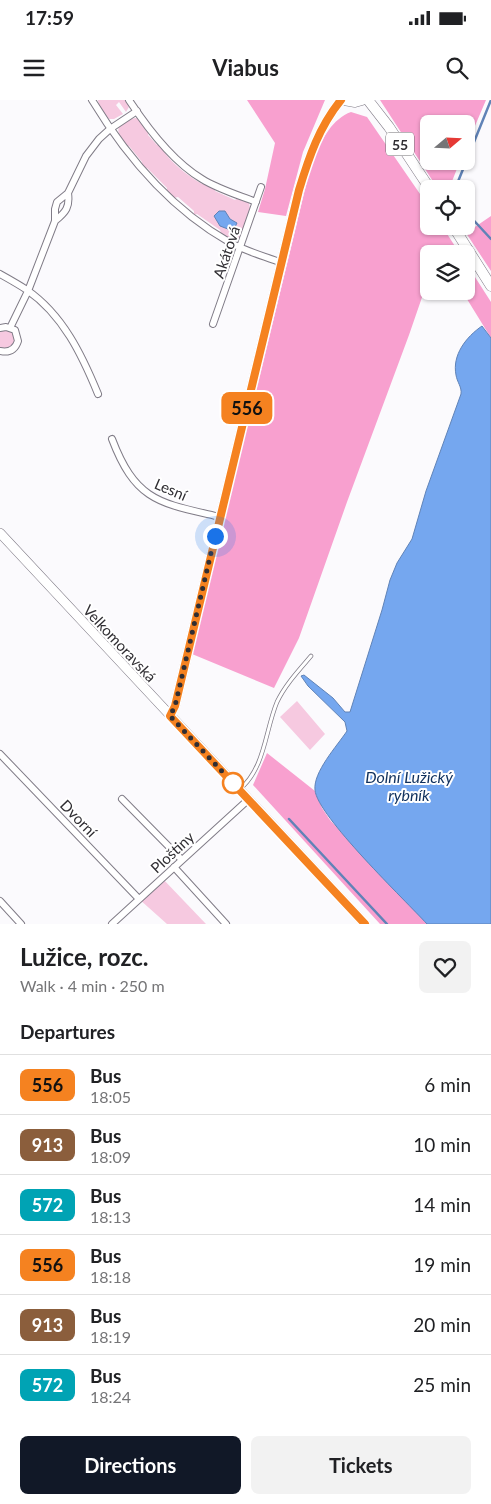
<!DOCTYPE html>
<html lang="en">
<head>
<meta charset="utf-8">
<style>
	:root { --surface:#fff; --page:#f2f2f2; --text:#202124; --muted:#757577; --line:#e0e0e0; --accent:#111827 }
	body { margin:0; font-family:Lato,sans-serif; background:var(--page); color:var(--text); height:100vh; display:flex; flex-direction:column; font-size:19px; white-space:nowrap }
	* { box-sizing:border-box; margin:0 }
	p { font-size:16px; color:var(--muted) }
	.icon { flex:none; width:28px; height:28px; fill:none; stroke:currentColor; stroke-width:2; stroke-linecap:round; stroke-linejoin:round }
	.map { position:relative; height:824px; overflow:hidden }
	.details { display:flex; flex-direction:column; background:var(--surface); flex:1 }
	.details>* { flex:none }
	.badge { padding:0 10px; border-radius:8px; font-size:18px; line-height:32px }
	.needle { width:32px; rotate:71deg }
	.buttons { position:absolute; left:420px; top:15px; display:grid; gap:10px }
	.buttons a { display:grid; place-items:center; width:55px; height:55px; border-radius:8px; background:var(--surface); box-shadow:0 1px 4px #0004; font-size:25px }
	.you { position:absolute; width:25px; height:25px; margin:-12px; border:4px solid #fff; border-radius:50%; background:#1a73e8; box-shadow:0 0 0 8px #1a73e833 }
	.map>.badge { position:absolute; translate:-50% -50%; box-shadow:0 0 0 2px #fff }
	h2 { padding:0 20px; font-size:19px; line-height:45px }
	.round { display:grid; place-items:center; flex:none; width:52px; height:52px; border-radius:8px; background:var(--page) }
	.headline { display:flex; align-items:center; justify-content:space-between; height:85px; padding:0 20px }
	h1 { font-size:24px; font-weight:700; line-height:38px }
	.button { display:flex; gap:10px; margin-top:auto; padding:10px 20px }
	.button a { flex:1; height:58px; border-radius:8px; background:var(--accent); color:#fff; font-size:20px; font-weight:700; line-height:58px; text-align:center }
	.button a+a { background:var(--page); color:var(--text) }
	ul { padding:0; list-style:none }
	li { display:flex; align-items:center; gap:15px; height:60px; padding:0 20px; border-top:1px solid var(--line) }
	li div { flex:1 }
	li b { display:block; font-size:19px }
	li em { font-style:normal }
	li .badge { min-width:55px; font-weight:700; text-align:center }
	.status { display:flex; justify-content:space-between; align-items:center; height:35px; padding:0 25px; background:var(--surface); direction:ltr }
	.status svg { height:14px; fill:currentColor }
	header { display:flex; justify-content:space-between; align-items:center; height:65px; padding:0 20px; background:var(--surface); font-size:22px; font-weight:700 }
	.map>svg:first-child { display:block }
	.green { fill:#f6c9e0 }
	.forest { fill:#f8a0cf }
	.water { fill:#75a7ef; stroke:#6083b7 }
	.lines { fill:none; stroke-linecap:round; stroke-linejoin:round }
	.stream { stroke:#6083b7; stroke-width:2.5 }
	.lane-casing { stroke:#807c87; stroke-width:4.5 }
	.street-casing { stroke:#807c87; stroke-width:8 }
	.secondary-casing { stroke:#807c87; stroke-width:10 }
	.primary-casing { stroke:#807c87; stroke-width:11 }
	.lane { stroke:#fff; stroke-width:3 }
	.street { stroke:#fff; stroke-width:6 }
	.secondary { stroke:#fff; stroke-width:9 }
	.primary { stroke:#fff; stroke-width:10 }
	.line-casing { stroke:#fff; stroke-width:11 }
	.line { stroke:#f58220; stroke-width:8 }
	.walk { stroke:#302e33; stroke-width:5; stroke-dasharray:0 9 }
	.stop-dot { fill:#fff; stroke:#f58220; stroke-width:2.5 }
	.labels { text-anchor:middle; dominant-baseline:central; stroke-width:4; stroke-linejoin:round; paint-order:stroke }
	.shield { fill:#fff; stroke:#6e6d70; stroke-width:1 }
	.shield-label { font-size:14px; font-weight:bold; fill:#302e33 }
	.street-label { font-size:15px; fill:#302e33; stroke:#fff }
	.water-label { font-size:16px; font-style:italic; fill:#0f305d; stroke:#fff }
</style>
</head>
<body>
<div class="status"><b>17:59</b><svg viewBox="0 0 49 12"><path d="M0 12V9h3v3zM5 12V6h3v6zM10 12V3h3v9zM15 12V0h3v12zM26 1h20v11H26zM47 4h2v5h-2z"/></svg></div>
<header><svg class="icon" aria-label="menu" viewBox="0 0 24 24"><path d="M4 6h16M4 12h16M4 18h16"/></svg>Viabus<svg class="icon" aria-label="search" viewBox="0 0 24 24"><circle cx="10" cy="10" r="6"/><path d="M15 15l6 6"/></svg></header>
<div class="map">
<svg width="491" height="824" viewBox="0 0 491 824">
	<rect width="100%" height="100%" fill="#fbfafd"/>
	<!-- green -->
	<path class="green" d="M98,0H127L129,7L126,12L119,2L116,5L123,14L114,19H109L99,6Z
		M135,18H138L149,32L148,35L157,45H159C163,49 165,54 169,58C178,68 190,77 202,84L205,83L215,89V91L235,100L238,97L249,103L250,108L241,135L238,139L231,140L221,133L220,130L197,114L194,115V111L178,97L174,98L167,91V88L147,68H145L142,65V62L129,46H126C115,31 114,24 135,18Z
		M3,229L12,231L17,242L9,250L0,248V231Z
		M297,601L325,634L310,650L280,617Z
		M162,778L206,824H167L139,799Z"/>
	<!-- forest -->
	<path class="forest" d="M247,0H325L303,52L286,116L258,112L265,89L275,43Z
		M380,0H486L466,47V24H429V61H460L449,89H438Z
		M351,12L367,17L429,107V126H442L460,154H429V177L409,235L347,402L299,538L274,588L192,554L297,123C306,90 315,25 351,12Z
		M491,116V171L466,133Z
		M466,163L491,202V238L462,191H466Z
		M267,653L315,691L322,708L330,720L427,824H380L253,685Z"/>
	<!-- water -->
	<path class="water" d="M219,111H225L230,119L237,123L233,131L220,126L214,116Z
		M482,226L491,238V824H427C406,801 317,716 315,690C313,672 337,646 347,631L345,622L308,586L301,576L304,575L333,598L345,612H350L382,510L390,480L397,463L412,439L426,391L461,294C462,287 457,282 456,275C452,255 466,237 482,226Z"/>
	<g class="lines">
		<!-- stream -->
		<path class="stream" d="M455,89L491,0
			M466,112L491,139
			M289,719L387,824"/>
		<!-- lane casing -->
		<g class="lane-casing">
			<path id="lane" d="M240,689C265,668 265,631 277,602C285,585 299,570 311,556"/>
		</g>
		<!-- street casing -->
		<g class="street-casing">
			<path id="street" d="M92,0C126,56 171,109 229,142C245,151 264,156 282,163
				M129,0C148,29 172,61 202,79C218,89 238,95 256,102
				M55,121C66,112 70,107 68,93
				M0,174C9,179 18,184 27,190C63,215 82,255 98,294
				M213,224L261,87
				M0,228L6,227L15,230L18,241C15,250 9,253 0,251
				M10,228L28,191L55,121V109L57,102L68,93L86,56L99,39L110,29L137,11
				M112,339C136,402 160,403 220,417
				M0,654L139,799
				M122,699L182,760
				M174,767L226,824
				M0,801L21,824
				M112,824L249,699"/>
		</g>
		<!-- secondary casing -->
		<g class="secondary-casing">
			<path id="secondary" d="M0,433L365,824
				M170,616L175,606L299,90C309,57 319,27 341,0"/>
		</g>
		<!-- primary casing -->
		<g class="primary-casing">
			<path id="primary" d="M344,0L355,2L362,0
				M368,0L389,27L430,89
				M453,126L491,186"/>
		</g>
		<!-- lane -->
		<use href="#lane" class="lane"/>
		<!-- street -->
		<use href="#street" class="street"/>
		<!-- secondary -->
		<use href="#secondary" class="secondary"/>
		<!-- primary -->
		<use href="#primary" class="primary"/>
	</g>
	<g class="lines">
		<!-- line casing -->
		<g class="line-casing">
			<path id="line" d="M341,0C319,27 309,57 299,90L175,606L170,616L365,824"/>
		</g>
		<!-- line -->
		<use href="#line" class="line"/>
		<!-- walk -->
		<path class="walk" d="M215,436L175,606L170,616L233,683"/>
	</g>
	<!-- markers -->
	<circle class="stop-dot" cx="233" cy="683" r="10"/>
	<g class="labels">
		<!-- shield labels -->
		<rect class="shield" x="386" y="32.5" width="28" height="23" rx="4"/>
		<g class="shield-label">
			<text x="400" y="44">55</text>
		</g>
		<!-- street labels -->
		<g class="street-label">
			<text transform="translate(226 152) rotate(-71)">Akátová</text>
			<text transform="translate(171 389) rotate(23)">Lesní</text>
			<text transform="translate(120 543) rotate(47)">Velkomoravská</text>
			<text transform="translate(79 718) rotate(46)">Dvorní</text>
			<text transform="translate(172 752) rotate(-43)">Ploštiny</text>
		</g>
		<!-- water labels -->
		<g class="water-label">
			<text x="409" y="676">Dolní Lužický<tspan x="409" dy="18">rybník</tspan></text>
		</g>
	</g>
</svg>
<div class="buttons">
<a><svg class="needle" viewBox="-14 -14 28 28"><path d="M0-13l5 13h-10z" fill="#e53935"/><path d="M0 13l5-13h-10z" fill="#757577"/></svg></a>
<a><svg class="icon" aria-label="locate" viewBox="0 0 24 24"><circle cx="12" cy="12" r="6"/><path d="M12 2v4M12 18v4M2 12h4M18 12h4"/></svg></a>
<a><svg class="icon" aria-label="layers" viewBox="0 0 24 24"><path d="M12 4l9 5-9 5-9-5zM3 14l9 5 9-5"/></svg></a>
</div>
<div class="you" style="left:215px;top:436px"></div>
<b class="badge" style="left:247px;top:308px;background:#f58220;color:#111">556</b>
</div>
<section class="details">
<div class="headline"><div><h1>Lužice, rozc.</h1><p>Walk · 4 min · 250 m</p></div><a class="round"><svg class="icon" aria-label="heart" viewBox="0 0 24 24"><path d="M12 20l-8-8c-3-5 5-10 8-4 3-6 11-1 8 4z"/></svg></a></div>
<h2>Departures</h2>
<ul>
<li><span class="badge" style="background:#f58220;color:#111">556</span><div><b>Bus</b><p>18:05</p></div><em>6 min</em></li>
<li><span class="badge" style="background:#8b5e3c;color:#fff">913</span><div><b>Bus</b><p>18:09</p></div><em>10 min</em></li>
<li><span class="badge" style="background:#00a3b4;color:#fff">572</span><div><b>Bus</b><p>18:13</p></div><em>14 min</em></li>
<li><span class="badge" style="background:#f58220;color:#111">556</span><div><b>Bus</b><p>18:18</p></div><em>19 min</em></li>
<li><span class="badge" style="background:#8b5e3c;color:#fff">913</span><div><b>Bus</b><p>18:19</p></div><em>20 min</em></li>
<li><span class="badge" style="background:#00a3b4;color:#fff">572</span><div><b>Bus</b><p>18:24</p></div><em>25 min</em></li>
</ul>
<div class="button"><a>Directions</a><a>Tickets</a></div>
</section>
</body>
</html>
